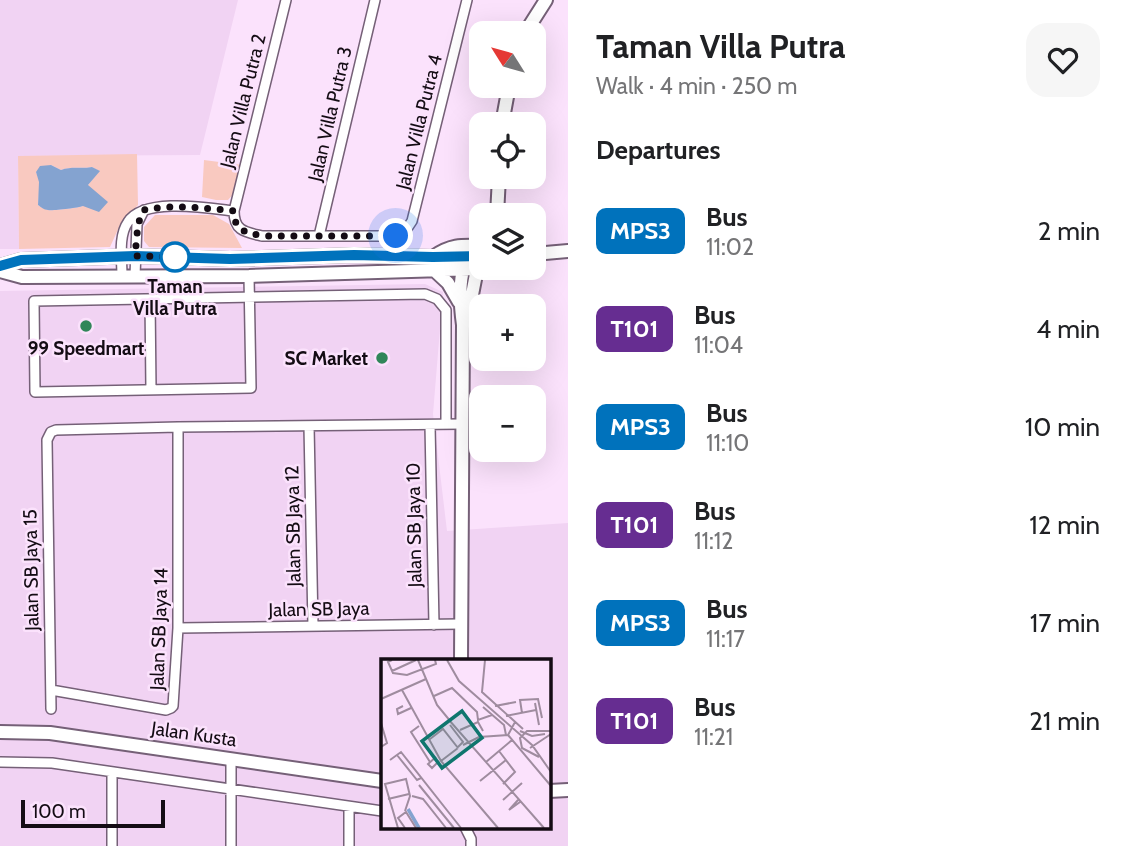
<!DOCTYPE html>
<html lang="en">
<head>
<meta charset="utf-8">
<style>
	:root { --surface:#fff; --page:#f6f6f6; --text:#202124; --muted:#757577 }
	body { margin:0; font-family:Cabin,sans-serif; background:var(--page); color:var(--text); height:100vh; display:flex; flex-direction:column; font-size:26px; white-space:nowrap }
	* { box-sizing:border-box; margin:0 }
	p { font-size:23px; color:var(--muted) }
	.icon { flex:none; width:38px; height:38px; fill:none; stroke:currentColor; stroke-width:2; stroke-linecap:round; stroke-linejoin:round }
	.map { position:relative; flex:1; overflow:hidden }
	.details { display:flex; flex-direction:column; background:var(--surface); width:560px }
	.details>* { flex:none }
	.badge { padding:0 14px; border-radius:10px; font-size:24px; line-height:46px }
	.needle { width:46px; rotate:307deg }
	.controls { position:absolute; left:469px; top:21px; display:grid; gap:14px }
	.controls a { display:grid; place-items:center; width:77px; height:77px; border-radius:14px; background:var(--surface); box-shadow:0 7px 28px #0002; font-size:35px }
	.scale { position:absolute; left:21px; bottom:18px; width:144px; box-sizing:border-box; padding-left:7px; border:4px solid #140c14; border-top:0; font-size:19px; line-height:24px; white-space:nowrap; color:#140c14; -webkit-text-stroke:5px #fbe2fc; paint-order:stroke }
	.you { position:absolute; width:35px; height:35px; margin:-18px; border:5px solid #fff; border-radius:50%; background:#1a73e8; box-shadow:0 0 0 10px #1a73e833 }
	.map>.badge { position:absolute; translate:-50% -50%; box-shadow:0 0 0 4px #fff }
	h2 { padding:0 28px; font-size:26px; line-height:63px }
	.round { display:grid; place-items:center; flex:none; width:74px; height:74px; border-radius:21px; background:var(--page) }
	.head { display:flex; align-items:center; justify-content:space-between; height:119px; padding:0 28px }
	h1 { font-size:33px; font-weight:800; line-height:52px }
	ul { padding:0; list-style:none }
	li { display:flex; align-items:center; gap:21px; height:98px; padding:0 28px }
	li div { flex:1 }
	li b { display:block; font-size:26px }
	li em { font-style:normal }
	li .badge { min-width:77px; font-weight:700; text-align:center }
	main { display:flex; flex:1; min-height:0 }
	.map>svg:first-child { display:block }
	.built { fill:#f1d3f3; fill-rule:evenodd }
	.green { fill:#f9c9c0; fill-rule:evenodd }
	.water { fill:#84a3d0 }
	.lines { fill:none; stroke-linecap:round; stroke-linejoin:round }
	.street-casing { stroke:#756077; stroke-width:12 }
	.secondary-casing { stroke:#756077; stroke-width:16 }
	.street { stroke:#fff; stroke-width:9 }
	.secondary { stroke:#fff; stroke-width:12 }
	.line-casing { stroke:#fff; stroke-width:16 }
	.line { stroke:#0072bc; stroke-width:10 }
	.walk { stroke:#140c14; stroke-width:7; stroke-dasharray:0 12.6 }
	.stop-dot { fill:#fff; stroke:#0072bc; stroke-width:3.5 }
	.poi-dot { fill:#308659; stroke:#fbe2fc; stroke-width:2.5 }
	.labels { text-anchor:middle; dominant-baseline:central; stroke-width:5; stroke-linejoin:round; paint-order:stroke }
	.street-label { font-size:19px; fill:#140c14; stroke:#fbe2fc }
	.stop-label { font-size:19px; font-weight:bold; fill:#140c14; stroke:#fbe2fc }
	.poi-label { font-size:19px; font-weight:bold; fill:#140c14; stroke:#fbe2fc }
	.inset-river { fill:none; stroke:#84a3d0; stroke-width:3.5 }
	.inset-road { fill:none; stroke:#9f8c9f; stroke-width:2 }
	.view { fill:#0f766e; fill-opacity:0.15; stroke:#0f766e; stroke-width:3.5 }
	.inset-edge { fill:none; stroke:#140c14; stroke-width:3.5 }
</style>
</head>
<body>
<main>
<div class="map">
<svg width="568" height="846" viewBox="0 0 568 846">
	<rect width="100%" height="100%" fill="#fbe2fc"/>
	<!-- built -->
	<path class="built" d="M0,0H238L200,155L18,156L19,249H0Z
		M425,284L443,292L433,414L447,531L568,523V846H0V291ZM382,660H549V827H382Z"/>
	<!-- green -->
	<path class="green" d="M137,154L138,205L120,225L110,247L19,249L18,156ZM51,165L61,170C72,166 81,169 92,167L99,171L88,185L83,206C78,208 52,211 48,210C44,209 41,207 38,205L40,182L36,172Z
		M204,160L242,165L236,191L228,200H216L202,197Z
		M155,215H213L229,224L242,248L149,247L144,241V227Z"/>
	<!-- water -->
	<path class="water" d="M51,165L61,170C71,166 81,169 92,167L100,171L88,185L108,202L99,212L83,206C78,208 52,211 48,210C44,210 41,207 38,205L39,182L36,172L40,166Z"/>
	<g class="lines">
		<!-- street casing -->
		<g class="street-casing">
			<path id="street" d="M286,0L234,211C234,231 245,232 262,236H396L406,230L412,221L467,0
				M319,236L375,0
				M122,276C122,259 118,236 128,222C144,197 208,208 234,211
				M135,276L137,224L144,210
				M249,276L251,388L35,392L34,301C164,299 294,297 425,294L437,299L446,310V424
				M150,299L151,390
				M430,425L434,625
				M309,426L313,626
				M178,628L460,624
				M51,690L166,710L171,708L173,706L178,628V427
				M51,709L47,440L51,432L56,430L178,427L462,424
				M0,762L52,763L382,811
				M112,772V846
				M349,807V846
				M465,827L471,839V846
				M231,846V759"/>
		</g>
		<!-- secondary casing -->
		<g class="secondary-casing">
			<path id="secondary" d="M525,33L546,0
				M502,124L509,86
				M497,215L499,177
				M534,254L568,251
				M433,257C450,245 461,245 481,246
				M0,266L21,260L136,256L230,259L354,255L433,257L481,256
				M434,270L448,283L459,302
				M0,271L22,277L249,276L477,269L481,266
				M465,321L470,305L477,269L479,264
				M461,660L463,325C461,310 458,283 464,268C468,260 475,253 481,245
				M0,732L50,733L382,781
				M549,791L568,790"/>
		</g>
		<!-- street -->
		<use href="#street" class="street"/>
		<!-- secondary -->
		<use href="#secondary" class="secondary"/>
	</g>
	<g class="lines">
		<!-- line casing -->
		<g class="line-casing">
			<path id="line" d="M0,266L21,260L135,256L230,259L354,255L433,257L481,256"/>
		</g>
		<!-- line -->
		<use href="#line" class="line"/>
		<!-- walk -->
		<path class="walk" d="M175,257L135,256L138,224L144,210C173,204 204,208 234,211C234,231 245,232 262,236H396"/>
	</g>
	<!-- markers -->
	<circle class="stop-dot" cx="175" cy="257" r="14"/>
	<g class="poi-dot">
		<circle cx="86" cy="326" r="7"/>
		<circle cx="382" cy="358" r="7"/>
	</g>
	<g class="labels">
		<!-- street labels -->
		<g class="street-label">
			<text transform="translate(243 101) rotate(-76)">Jalan Villa Putra 2</text>
			<text transform="translate(330 114) rotate(-77)">Jalan Villa Putra 3</text>
			<text transform="translate(419 122) rotate(-76)">Jalan Villa Putra 4</text>
			<text transform="translate(414 525) rotate(-91)">Jalan SB Jaya 10</text>
			<text transform="translate(293 526) rotate(-91)">Jalan SB Jaya 12</text>
			<text transform="translate(31 570) rotate(-91)">Jalan SB Jaya 15</text>
			<text transform="translate(319 609) rotate(-1)">Jalan SB Jaya</text>
			<text transform="translate(159 629) rotate(-88)">Jalan SB Jaya 14</text>
			<text transform="translate(194 734) rotate(8)">Jalan Kusta</text>
		</g>
		<!-- stop labels -->
		<g class="stop-label">
			<text x="175" y="286">Taman<tspan x="175" dy="22">Villa Putra</tspan></text>
		</g>
		<!-- poi labels -->
		<g class="poi-label">
			<text x="86" y="348">99 Speedmart</text>
			<text x="368" y="358" text-anchor="end">SC Market</text>
		</g>
	</g>
	<!-- overview -->
	<g transform="translate(381 659)">
		<rect width="170" height="170" fill="#fbe2fc"/>
		<path class="inset-river" d="M27,150L38,169"/>
		<path class="inset-road" d="M11,1L7,3L12,14L26,16L55,5L54,1M37,1L56,46L70,63M66,1L78,22L151,86L170,113M104,1L101,33L142,70M11,12L35,1M21,31L60,102L117,169M53,37L71,29L96,53L97,61L111,56M0,40L45,20M154,44L158,66M22,47L16,50L17,55L30,49M114,47L135,43M102,48L123,66L125,76M141,54L139,41L157,40L161,59M125,57L155,51M68,61L163,169M0,64L6,84L0,88M69,66L82,83L77,88M38,67L30,73L49,103M79,71L97,63L102,72M139,72L151,77L164,75M127,76L170,127M49,80L62,70L77,89M82,86L98,78L127,76L134,63M149,89L170,75M118,92L134,113L122,125M16,96L36,121L40,119M55,98L47,105L51,109L58,102M158,98L141,89L139,79L146,72H170M9,101L20,93L80,169M60,102L77,89M105,103L131,81M99,122L125,101M38,126L73,169M31,137L42,140L65,169M7,140L28,135M122,141L141,124M137,141L128,151L139,143M17,169L4,125L25,120L29,137L24,152M24,169L17,159L25,153L35,169"/>
		<path class="view" d="M81,52L101,79L61,109L41,82Z"/>
		<rect width="170" height="170" class="inset-edge"/>
	</g>
</svg>
<div class="controls">
<a><svg class="needle" viewBox="-14 -14 28 28"><path d="M0-13l5 13h-10z" fill="#e53935"/><path d="M0 13l5-13h-10z" fill="#757577"/></svg></a>
<a><svg class="icon" aria-label="locate" viewBox="0 0 24 24"><circle cx="12" cy="12" r="6"/><path d="M12 2v4M12 18v4M2 12h4M18 12h4"/></svg></a>
<a><svg class="icon" aria-label="layers" viewBox="0 0 24 24"><path d="M12 4l9 5-9 5-9-5zM3 14l9 5 9-5"/></svg></a>
<a>+</a>
<a>−</a>
</div>
<div class="scale">100 m</div>
<div class="you" style="left:396px;top:236px"></div>
</div>
<section class="details">
<div class="head"><div><h1>Taman Villa Putra</h1><p>Walk · 4 min · 250 m</p></div><a class="round"><svg class="icon" aria-label="heart" viewBox="0 0 24 24"><path d="M12 20l-8-8c-3-5 5-10 8-4 3-6 11-1 8 4z"/></svg></a></div>
<h2>Departures</h2>
<ul>
<li><span class="badge" style="background:#0072bc;color:#fff">MPS3</span><div><b>Bus</b><p>11:02</p></div><em>2 min</em></li>
<li><span class="badge" style="background:#662d91;color:#fff">T101</span><div><b>Bus</b><p>11:04</p></div><em>4 min</em></li>
<li><span class="badge" style="background:#0072bc;color:#fff">MPS3</span><div><b>Bus</b><p>11:10</p></div><em>10 min</em></li>
<li><span class="badge" style="background:#662d91;color:#fff">T101</span><div><b>Bus</b><p>11:12</p></div><em>12 min</em></li>
<li><span class="badge" style="background:#0072bc;color:#fff">MPS3</span><div><b>Bus</b><p>11:17</p></div><em>17 min</em></li>
<li><span class="badge" style="background:#662d91;color:#fff">T101</span><div><b>Bus</b><p>11:21</p></div><em>21 min</em></li>
</ul>
</section>
</main>
</body>
</html>
